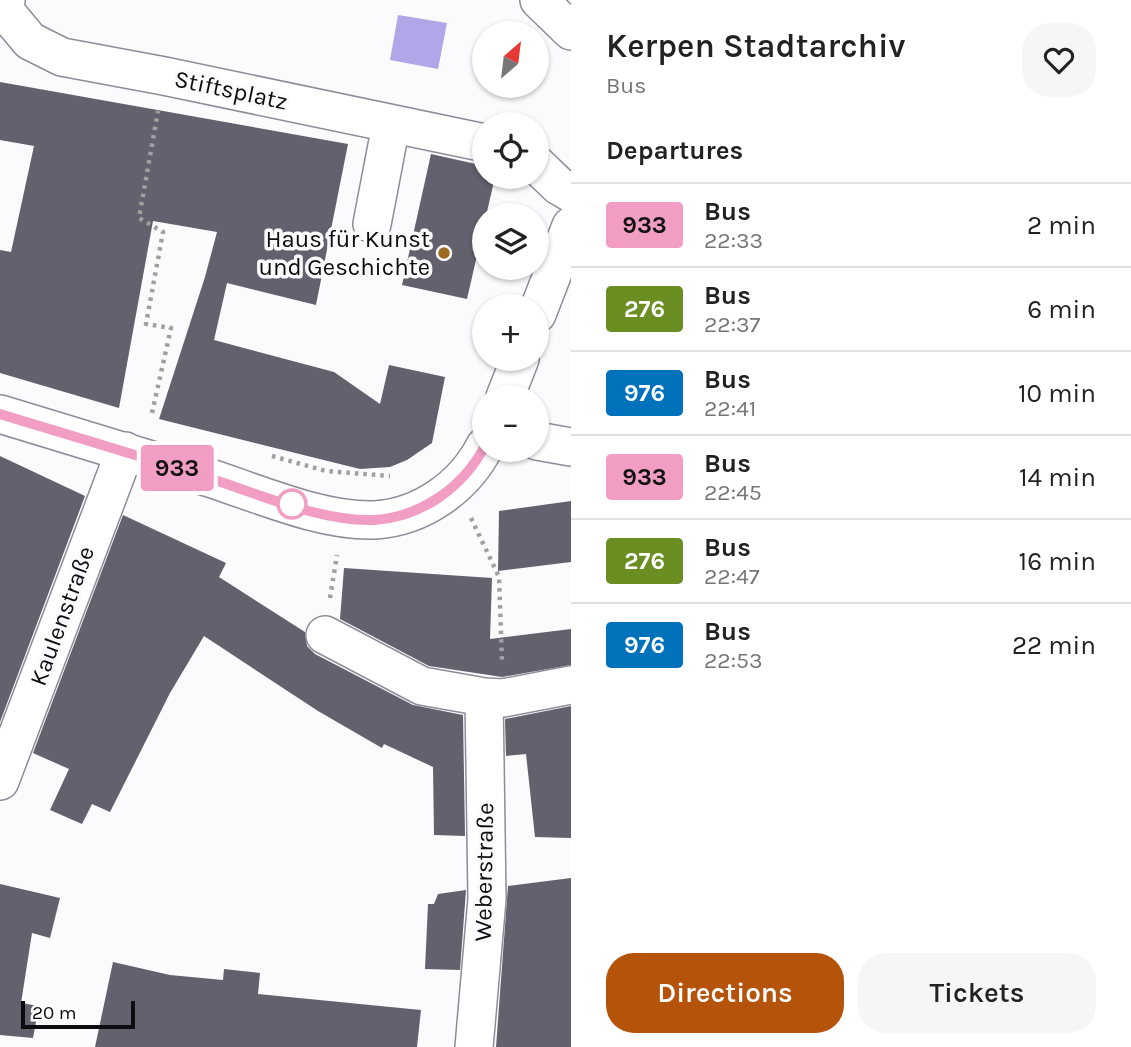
<!DOCTYPE html>
<html lang="en">
<head>
<meta charset="utf-8">
<style>
	:root { --surface:#fff; --page:#f6f6f6; --text:#222; --muted:#767676; --line:#e0e0e0; --accent:#b45309 }
	body { margin:0; font-family:Karla,sans-serif; background:var(--page); color:var(--text); height:100vh; display:flex; flex-direction:column; font-size:26px; white-space:nowrap }
	* { box-sizing:border-box; margin:0 }
	p { font-size:23px; color:var(--muted) }
	.icon { flex:none; width:38px; height:38px; fill:none; stroke:currentColor; stroke-width:2; stroke-linecap:round; stroke-linejoin:round }
	.map { position:relative; flex:1; overflow:hidden }
	.sheet { display:flex; flex-direction:column; background:var(--surface); width:560px }
	.sheet>* { flex:none }
	.badge { padding:0 14px; border-radius:5px; font-size:24px; line-height:46px }
	.needle { width:46px; rotate:28deg }
	.buttons { position:absolute; left:472px; top:21px; display:grid; gap:14px }
	.buttons a { display:grid; place-items:center; width:77px; height:77px; border-radius:50%; background:var(--surface); box-shadow:0 2px 5px #0004; font-size:35px }
	.scale { position:absolute; left:21px; bottom:18px; width:114px; box-sizing:border-box; padding-left:7px; border:4px solid #0c0b10; border-top:0; font-size:19px; line-height:24px; white-space:nowrap; color:#0c0b10; -webkit-text-stroke:5px #fbfafd; paint-order:stroke }
	.map>.badge { position:absolute; translate:-50% -50%; box-shadow:0 0 0 4px #fff }
	h2 { padding:0 35px; font-size:26px; line-height:63px }
	.round { display:grid; place-items:center; flex:none; width:74px; height:74px; border-radius:28px; background:var(--page) }
	.head { display:flex; align-items:center; justify-content:space-between; height:119px; padding:0 35px }
	h1 { font-size:33px; font-weight:600; line-height:52px }
	.cta { display:flex; gap:14px; margin-top:auto; padding:14px 35px }
	.cta a { flex:1; height:80px; border-radius:28px; background:var(--accent); color:#fff; font-size:28px; font-weight:600; line-height:80px; text-align:center }
	.cta a+a { background:var(--page); color:var(--text) }
	ul { padding:0; list-style:none }
	li { display:flex; align-items:center; gap:21px; height:84px; padding:0 35px; border-top:2px solid var(--line) }
	li div { flex:1 }
	li b { display:block; font-size:26px }
	li em { font-style:normal }
	li .badge { min-width:77px; font-weight:700; text-align:center }
	main { display:flex; flex:1; min-height:0 }
	.map>svg:first-child { display:block }
	.water { fill:#b1a6e7 }
	.building { fill:#62616d }
	.lines { fill:none; stroke-linecap:round; stroke-linejoin:round }
	.minor-casing { stroke:#8d8c99; stroke-width:40 }
	.path { stroke:#a09fa2; stroke-width:4.5; stroke-dasharray:3.5 5; stroke-linecap:butt }
	.minor { stroke:#fff; stroke-width:37 }
	.line-casing { stroke:#fff; stroke-width:16 }
	.line { stroke:#f29ec4; stroke-width:10 }
	.poi-dot { fill:#9d6c20; stroke:#fbfafd; stroke-width:2.5 }
	.stop-dot { fill:#fff; stroke:#f29ec4; stroke-width:3.5 }
	.labels { text-anchor:middle; dominant-baseline:central; stroke-width:7; stroke-linejoin:round; paint-order:stroke }
	.street-label { font-size:24px; fill:#0c0b10; stroke:#fbfafd }
	.poi-label { font-size:24px; fill:#0c0b10; stroke:#fbfafd; text-anchor:end }
</style>
</head>
<body>
<main>
<div class="map">
<svg width="571" height="1047" viewBox="0 0 571 1047">
	<rect width="100%" height="100%" fill="#fbfafd"/>
	<!-- water -->
	<path class="water" d="M398,15L447,23L438,69L390,60Z"/>
	<!-- building -->
	<path class="building" d="M0,82L348,144L316,305L227,283L214,340L334,372L380,404L389,365L445,377L432,443L407,460L390,467L360,469L159,419L205,277L217,232L153,221L119,408L0,373V250L11,252L34,146L0,140Z
		M431,154L485,166V177H495L467,299L402,285Z
		M0,456L85,496L0,722Z
		M571,501V562L498,571L499,511Z
		M123,515L226,563L219,577L305,632L307,646L315,654L413,705L463,715L465,836L434,835L433,767L384,744L382,748L318,711L204,636L170,693L110,812L92,804L82,824L50,810L69,769L33,753Z
		M344,568L492,578L490,639L571,629V665L502,677L429,666L340,619Z
		M571,706V838L535,837L526,754L506,756L505,719Z
		M571,878V1047H496L508,886Z
		M0,884L60,898L50,938L32,933L21,1003L39,1006L33,1038L0,1035Z
		M466,890L460,970L425,969L428,904H434L438,894Z
		M113,962L170,975L223,980L224,969L260,973L258,994L421,1010L417,1047H95Z"/>
	<g class="lines">
		<!-- minor casing -->
		<g class="minor-casing">
			<path id="minor" d="M6,0L5,11L30,41L62,57L164,76L485,143
				M539,0L571,31
				M537,165L559,186L571,193
				M372,224L391,125
				M537,314L571,226
				M505,397L520,359
				M0,414C70,435 140,456 210,478C259,494 323,522 375,520C422,517 464,487 485,446
				M537,441L571,447
				M325,635L422,686L484,697L503,698L571,685
				M0,781L125,451
				M474,1047L487,899L484,697"/>
		</g>
		<!-- path -->
		<path class="path" d="M152,413L171,328L146,324L163,232L139,218L158,111
			M272,456L326,471L390,476
			M471,518L499,577L502,661
			M330,598L337,555"/>
		<!-- minor -->
		<use href="#minor" class="minor"/>
	</g>
	<g class="lines">
		<!-- line casing -->
		<g class="line-casing">
			<path id="line" d="M0,414C72,436 143,457 215,480C263,496 324,522 374,520C422,517 463,487 485,446"/>
		</g>
		<!-- line -->
		<use href="#line" class="line"/>
	</g>
	<!-- markers -->
	<circle class="poi-dot" cx="444" cy="253" r="7"/>
	<circle class="stop-dot" cx="292" cy="504" r="14"/>
	<g class="labels">
		<!-- street labels -->
		<g class="street-label">
			<text transform="translate(231 90) rotate(12)">Stiftsplatz</text>
			<text transform="translate(62 616) rotate(-70)">Kaulenstraße</text>
			<text transform="translate(484 872) rotate(-89)">Weberstraße</text>
		</g>
		<!-- poi labels -->
		<g class="poi-label">
			<text x="430" y="239">Haus für Kunst<tspan x="430" dy="28">und Geschichte</tspan></text>
		</g>
	</g>
</svg>
<div class="buttons">
<a><svg class="needle" viewBox="-14 -14 28 28"><path d="M0-13l5 13h-10z" fill="#e53935"/><path d="M0 13l5-13h-10z" fill="#767676"/></svg></a>
<a><svg class="icon" aria-label="locate" viewBox="0 0 24 24"><circle cx="12" cy="12" r="6"/><path d="M12 2v4M12 18v4M2 12h4M18 12h4"/></svg></a>
<a><svg class="icon" aria-label="layers" viewBox="0 0 24 24"><path d="M12 4l9 5-9 5-9-5zM3 14l9 5 9-5"/></svg></a>
<a>+</a>
<a>−</a>
</div>
<div class="scale">20 m</div>
<b class="badge" style="left:177px;top:468px;background:#f29ec4;color:#111">933</b>
</div>
<section class="sheet">
<div class="head"><div><h1>Kerpen Stadtarchiv</h1><p>Bus</p></div><a class="round"><svg class="icon" aria-label="heart" viewBox="0 0 24 24"><path d="M12 20l-8-8c-3-5 5-10 8-4 3-6 11-1 8 4z"/></svg></a></div>
<h2>Departures</h2>
<ul>
<li><span class="badge" style="background:#f29ec4;color:#111">933</span><div><b>Bus</b><p>22:33</p></div><em>2 min</em></li>
<li><span class="badge" style="background:#6b8e23;color:#fff">276</span><div><b>Bus</b><p>22:37</p></div><em>6 min</em></li>
<li><span class="badge" style="background:#0072bc;color:#fff">976</span><div><b>Bus</b><p>22:41</p></div><em>10 min</em></li>
<li><span class="badge" style="background:#f29ec4;color:#111">933</span><div><b>Bus</b><p>22:45</p></div><em>14 min</em></li>
<li><span class="badge" style="background:#6b8e23;color:#fff">276</span><div><b>Bus</b><p>22:47</p></div><em>16 min</em></li>
<li><span class="badge" style="background:#0072bc;color:#fff">976</span><div><b>Bus</b><p>22:53</p></div><em>22 min</em></li>
</ul>
<div class="cta"><a>Directions</a><a>Tickets</a></div>
</section>
</main>
</body>
</html>
